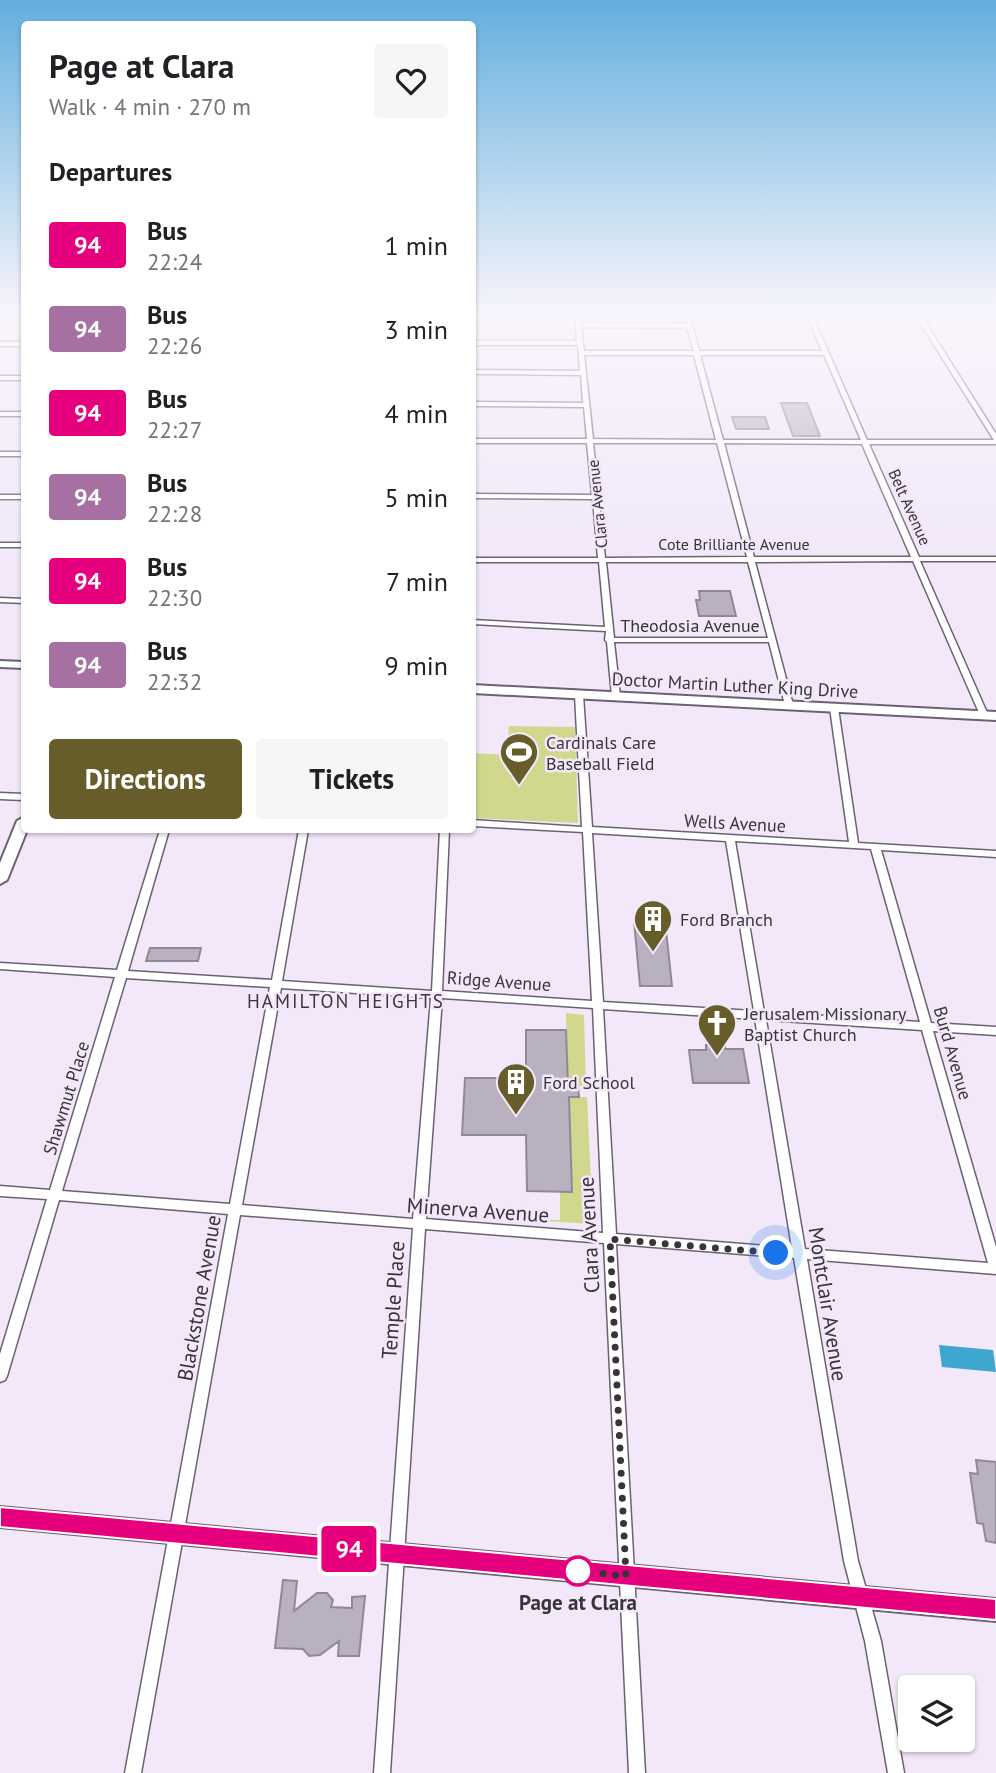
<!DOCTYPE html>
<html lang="en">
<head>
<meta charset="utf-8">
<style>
	:root { --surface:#fff; --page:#f6f6f6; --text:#202124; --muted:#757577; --accent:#675d2a }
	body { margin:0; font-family:"PT Sans",sans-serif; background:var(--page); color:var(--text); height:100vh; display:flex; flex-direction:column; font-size:26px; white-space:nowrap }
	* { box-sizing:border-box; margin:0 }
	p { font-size:23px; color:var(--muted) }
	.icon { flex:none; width:38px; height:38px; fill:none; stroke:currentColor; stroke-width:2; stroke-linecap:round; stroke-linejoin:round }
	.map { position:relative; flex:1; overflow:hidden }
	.drawer { position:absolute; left:21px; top:21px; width:455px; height:812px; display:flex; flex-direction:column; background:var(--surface); border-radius:7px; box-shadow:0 2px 5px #0004 }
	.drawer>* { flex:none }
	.badge { padding:0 14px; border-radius:5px; font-size:24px; line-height:46px }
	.buttons { position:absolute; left:898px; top:1675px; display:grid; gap:14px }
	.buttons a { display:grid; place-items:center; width:77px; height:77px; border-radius:7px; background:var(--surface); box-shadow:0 2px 5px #0004; font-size:35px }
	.you { position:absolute; width:35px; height:35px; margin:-18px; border:5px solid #fff; border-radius:50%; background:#1a73e8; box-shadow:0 0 0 10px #1a73e833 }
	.map>.badge { position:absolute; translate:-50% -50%; box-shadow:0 0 0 4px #fff }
	h2 { padding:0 28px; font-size:26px; line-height:63px }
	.round { display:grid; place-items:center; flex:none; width:74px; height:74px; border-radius:7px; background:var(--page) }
	.summary { display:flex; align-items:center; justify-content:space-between; height:119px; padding:0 28px }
	h1 { font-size:33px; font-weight:700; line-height:52px }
	.cta { display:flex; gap:14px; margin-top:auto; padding:14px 28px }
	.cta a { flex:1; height:80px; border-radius:7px; background:var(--accent); color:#fff; font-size:28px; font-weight:700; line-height:80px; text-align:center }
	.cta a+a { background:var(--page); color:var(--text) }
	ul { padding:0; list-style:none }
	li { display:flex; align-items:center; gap:21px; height:84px; padding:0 28px }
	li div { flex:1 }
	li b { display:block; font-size:26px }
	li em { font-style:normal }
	li .badge { min-width:77px; font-weight:700; text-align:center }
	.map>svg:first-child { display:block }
	.green { fill:#d1d78d }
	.water { fill:#3da7cf }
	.building { fill:#b9b0c0; stroke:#918897; stroke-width:2 }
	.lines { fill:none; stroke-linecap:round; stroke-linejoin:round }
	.minor-casing { stroke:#6b6271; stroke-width:3 }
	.secondary-casing { stroke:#6b6271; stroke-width:4 }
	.primary-casing { stroke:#6b6271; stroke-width:4 }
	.minor { fill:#fff; fill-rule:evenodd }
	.secondary { fill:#fff; fill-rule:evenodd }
	.primary { fill:#fff; fill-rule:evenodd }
	.line { fill:#e6007e; stroke:#fff; stroke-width:2 }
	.walk { stroke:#38343a; stroke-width:7; stroke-dasharray:0 12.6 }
	.stop-dot { fill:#fff; stroke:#e6007e; stroke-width:3.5 }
	.labels { text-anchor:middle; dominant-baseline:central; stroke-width:5; stroke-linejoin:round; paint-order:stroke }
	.far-street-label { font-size:16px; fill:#38343a; stroke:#f2e8f9 }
	.street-label { font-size:18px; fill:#38343a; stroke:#f2e8f9 }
	.poi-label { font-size:18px; fill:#38343a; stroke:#f2e8f9; text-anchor:start }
	.neighbourhood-label { font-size:19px; letter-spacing:2px; fill:#3d3543; stroke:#f2e8f9 }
	.near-street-label { font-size:21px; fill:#38343a; stroke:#f2e8f9 }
	.near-stop-label { font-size:21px; font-weight:bold; fill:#38343a; stroke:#f2e8f9 }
</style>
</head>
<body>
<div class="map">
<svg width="996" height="1773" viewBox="0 0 996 1773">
	<rect width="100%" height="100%" fill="#f2e8f9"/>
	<!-- green -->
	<path class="green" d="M509,726L575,727L578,823L473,818V753L506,755Z
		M566,1013L584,1015L586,1086H568Z
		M569,1097H587L593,1224L512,1219L560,1220V1192L572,1191Z"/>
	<!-- water -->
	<path class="water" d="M939,1345L993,1350L996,1372L942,1367Z"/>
	<!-- building -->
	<path class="building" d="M781,403H807L820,436H793Z
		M732,417H765L769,429H736Z
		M699,591H730L736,616H699L696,600H700Z
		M634,921H665L672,986H640Z
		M150,948H201L198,961H146Z
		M526,1030H566L568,1086H578L579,1097H569L572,1192L527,1191L526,1135H462L465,1078H526Z
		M706,1045H725V1049H743L749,1083H693L689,1050H706Z
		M976,1460L996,1462V1543L986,1541L983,1524L977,1523L970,1473L978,1474Z
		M283,1580L297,1581L294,1611L317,1593H327L333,1600L331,1607L352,1608V1597L365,1596L359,1656H338L339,1641L320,1655L309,1656L303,1649L275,1648Z"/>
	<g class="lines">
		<!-- minor casing -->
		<g class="minor-casing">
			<path id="minor" d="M0,312H24V315L0,316Z
				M472,312H580L581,323L687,324L683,312H689L699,351H822L805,312H811L867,440H994L913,312H919L996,434V444H869L919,557H996V561H920L988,715L987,717H981L980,715L913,561L755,562L793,705L789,707L785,705L769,642H614L620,696L616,698L612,696L607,642L605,640L606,631L472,624V620L605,627L599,562H472V558H598L593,499L472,498V494L592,495L587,443H472V439H587L584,407L472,406V402L583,403L581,375L472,374V370L580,371L578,345H472V341H577L575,316H472ZM581,327L687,328L694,351H584ZM584,355H694L716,440L593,439ZM700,355H824L861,440H723ZM593,443H717L747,557L605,558ZM724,443L862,444L911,557H754ZM606,562H748L768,638H614Z
				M0,342H24V346H0Z
				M0,376H24V380H0Z
				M0,412H24V416H0Z
				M0,452H24V456H0Z
				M0,495H24V499H0Z
				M0,543H24V547H0Z
				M0,598L24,599V603L0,602Z
				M576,693H582L583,695L592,827L849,842L830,708L834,706L838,708L858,843L996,851V857L881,850L931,1023L996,1027V1035L933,1031L996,1247V1274L807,1259L858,1561L881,1641L904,1773H888L865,1641L844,1561L794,1258L616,1244L645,1773H629L604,1243L425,1229L390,1773H374L413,1228L240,1215L141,1773H125L228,1214L59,1200L7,1376L5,1380L0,1382V1354L47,1199L0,1196V1186L50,1190L115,977L0,969V963L117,970L160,830H169L128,971L272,980L299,830H308L282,981L432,991L440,830H449L442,991L592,1001L583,832L472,826V820L582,827L575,695ZM592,833L726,841L754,1011L603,1002ZM735,841L871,849L920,1022L764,1012ZM126,978L270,987L230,1204L62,1191ZM281,988L431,998L413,1219L242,1205ZM442,998L593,1008L603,1233L426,1219ZM603,1009L755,1019L792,1248L616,1234ZM766,1020L922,1030L988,1263L805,1249Z
				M0,793L24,794V800L0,799Z"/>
		</g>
		<!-- secondary casing -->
		<g class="secondary-casing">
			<path id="secondary" d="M0,661L24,662V668L0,667Z
				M472,685L996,712V720L472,693Z
				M24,817V830H27L7,880L0,884V863L17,821Z"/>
		</g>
		<!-- primary casing -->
		<g class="primary-casing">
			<path id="primary" d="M0,1507L996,1599V1621L0,1527Z"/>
		</g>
		<!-- minor -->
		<use href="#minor" class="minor"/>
		<!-- secondary -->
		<use href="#secondary" class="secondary"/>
		<!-- primary -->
		<use href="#primary" class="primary"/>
	</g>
	<!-- sky -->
	<linearGradient id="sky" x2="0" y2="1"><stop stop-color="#63afde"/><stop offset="0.56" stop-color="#f9f5fc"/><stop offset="1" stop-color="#f9f5fc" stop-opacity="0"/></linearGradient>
	<rect width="996" height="560" fill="url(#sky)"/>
	<!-- line -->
	<path class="line" d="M0,1507L996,1599V1620L0,1527Z"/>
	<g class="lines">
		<!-- walk -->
		<path class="walk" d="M578,1571L626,1576L610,1239L776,1253"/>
	</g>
	<!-- icons -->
	<defs>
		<g id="stadium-pin" transform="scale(2.0125)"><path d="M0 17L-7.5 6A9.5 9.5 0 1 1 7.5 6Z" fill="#675d2a" stroke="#f2e8f9"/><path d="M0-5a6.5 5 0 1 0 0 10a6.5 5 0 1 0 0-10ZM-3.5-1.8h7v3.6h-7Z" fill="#fff"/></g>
		<g id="building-pin" transform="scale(2.0125)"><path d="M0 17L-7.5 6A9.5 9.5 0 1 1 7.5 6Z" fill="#675d2a" stroke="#f2e8f9"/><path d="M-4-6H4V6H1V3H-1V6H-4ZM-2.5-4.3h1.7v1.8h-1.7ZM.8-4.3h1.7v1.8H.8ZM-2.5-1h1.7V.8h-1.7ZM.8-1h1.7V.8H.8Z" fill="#fff"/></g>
		<g id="church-pin" transform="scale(2.0125)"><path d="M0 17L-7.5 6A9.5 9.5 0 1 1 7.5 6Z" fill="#675d2a" stroke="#f2e8f9"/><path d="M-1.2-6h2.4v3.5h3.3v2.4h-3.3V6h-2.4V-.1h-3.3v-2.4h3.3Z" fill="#fff"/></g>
	</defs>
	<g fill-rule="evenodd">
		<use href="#stadium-pin" x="519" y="752"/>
		<use href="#building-pin" x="653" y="919"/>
		<use href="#church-pin" x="717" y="1023"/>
		<use href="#building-pin" x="516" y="1082"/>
	</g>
	<!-- markers -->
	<circle class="stop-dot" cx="578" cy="1571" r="14"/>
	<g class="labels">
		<!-- far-street labels -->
		<g class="far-street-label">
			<text transform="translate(597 504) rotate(-96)">Clara Avenue</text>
			<text transform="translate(910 507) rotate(66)">Belt Avenue</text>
			<text x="734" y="544">Cote Brilliante Avenue</text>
		</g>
		<!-- street labels -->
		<g class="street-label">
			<text x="690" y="625">Theodosia Avenue</text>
			<text transform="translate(735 685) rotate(3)">Doctor Martin Luther King Drive</text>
			<text transform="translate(735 823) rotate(3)">Wells Avenue</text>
			<text transform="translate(499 981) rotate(4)">Ridge Avenue</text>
			<text transform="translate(953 1053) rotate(74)">Burd Avenue</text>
			<text transform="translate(66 1098) rotate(-73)">Shawmut Place</text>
		</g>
		<!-- poi labels -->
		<g class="poi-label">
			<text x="546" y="742">Cardinals Care<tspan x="546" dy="21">Baseball Field</tspan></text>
			<text x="680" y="919">Ford Branch</text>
			<text x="744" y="1013">Jerusalem Missionary<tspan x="744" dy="21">Baptist Church</tspan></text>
			<text x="543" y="1082">Ford School</text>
		</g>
		<!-- neighbourhood labels -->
		<g class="neighbourhood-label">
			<text x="346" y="1001">HAMILTON HEIGHTS</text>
		</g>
		<!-- near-street labels -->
		<g class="near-street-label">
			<text transform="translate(478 1210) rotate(4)">Minerva Avenue</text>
			<text transform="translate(589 1235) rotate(-93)">Clara Avenue</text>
			<text transform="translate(199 1298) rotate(-80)">Blackstone Avenue</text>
			<text transform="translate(393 1300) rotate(-86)">Temple Place</text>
			<text transform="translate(828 1304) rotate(81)">Montclair Avenue</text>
		</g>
		<!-- near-stop labels -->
		<g class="near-stop-label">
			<text x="578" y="1602">Page at Clara</text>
		</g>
	</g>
</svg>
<div class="buttons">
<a><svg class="icon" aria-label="layers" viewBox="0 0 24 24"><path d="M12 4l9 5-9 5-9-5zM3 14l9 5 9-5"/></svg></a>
</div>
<div class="you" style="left:776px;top:1253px"></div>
<b class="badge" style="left:349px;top:1549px;background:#e6007e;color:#fff">94</b>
<section class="drawer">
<div class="summary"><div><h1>Page at Clara</h1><p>Walk · 4 min · 270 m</p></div><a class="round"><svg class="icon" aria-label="heart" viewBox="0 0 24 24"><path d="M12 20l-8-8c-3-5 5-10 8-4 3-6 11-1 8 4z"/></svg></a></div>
<h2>Departures</h2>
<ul>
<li><span class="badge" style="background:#e6007e;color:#fff">94</span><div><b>Bus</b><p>22:24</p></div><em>1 min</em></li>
<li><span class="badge" style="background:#a670a3;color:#fff">94</span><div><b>Bus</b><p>22:26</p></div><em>3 min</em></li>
<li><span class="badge" style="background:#e6007e;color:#fff">94</span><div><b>Bus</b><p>22:27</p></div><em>4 min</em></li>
<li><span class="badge" style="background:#a670a3;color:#fff">94</span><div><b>Bus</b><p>22:28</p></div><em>5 min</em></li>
<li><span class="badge" style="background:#e6007e;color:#fff">94</span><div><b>Bus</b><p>22:30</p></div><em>7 min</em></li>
<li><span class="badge" style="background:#a670a3;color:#fff">94</span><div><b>Bus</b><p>22:32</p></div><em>9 min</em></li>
</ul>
<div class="cta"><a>Directions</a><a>Tickets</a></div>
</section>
</div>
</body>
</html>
